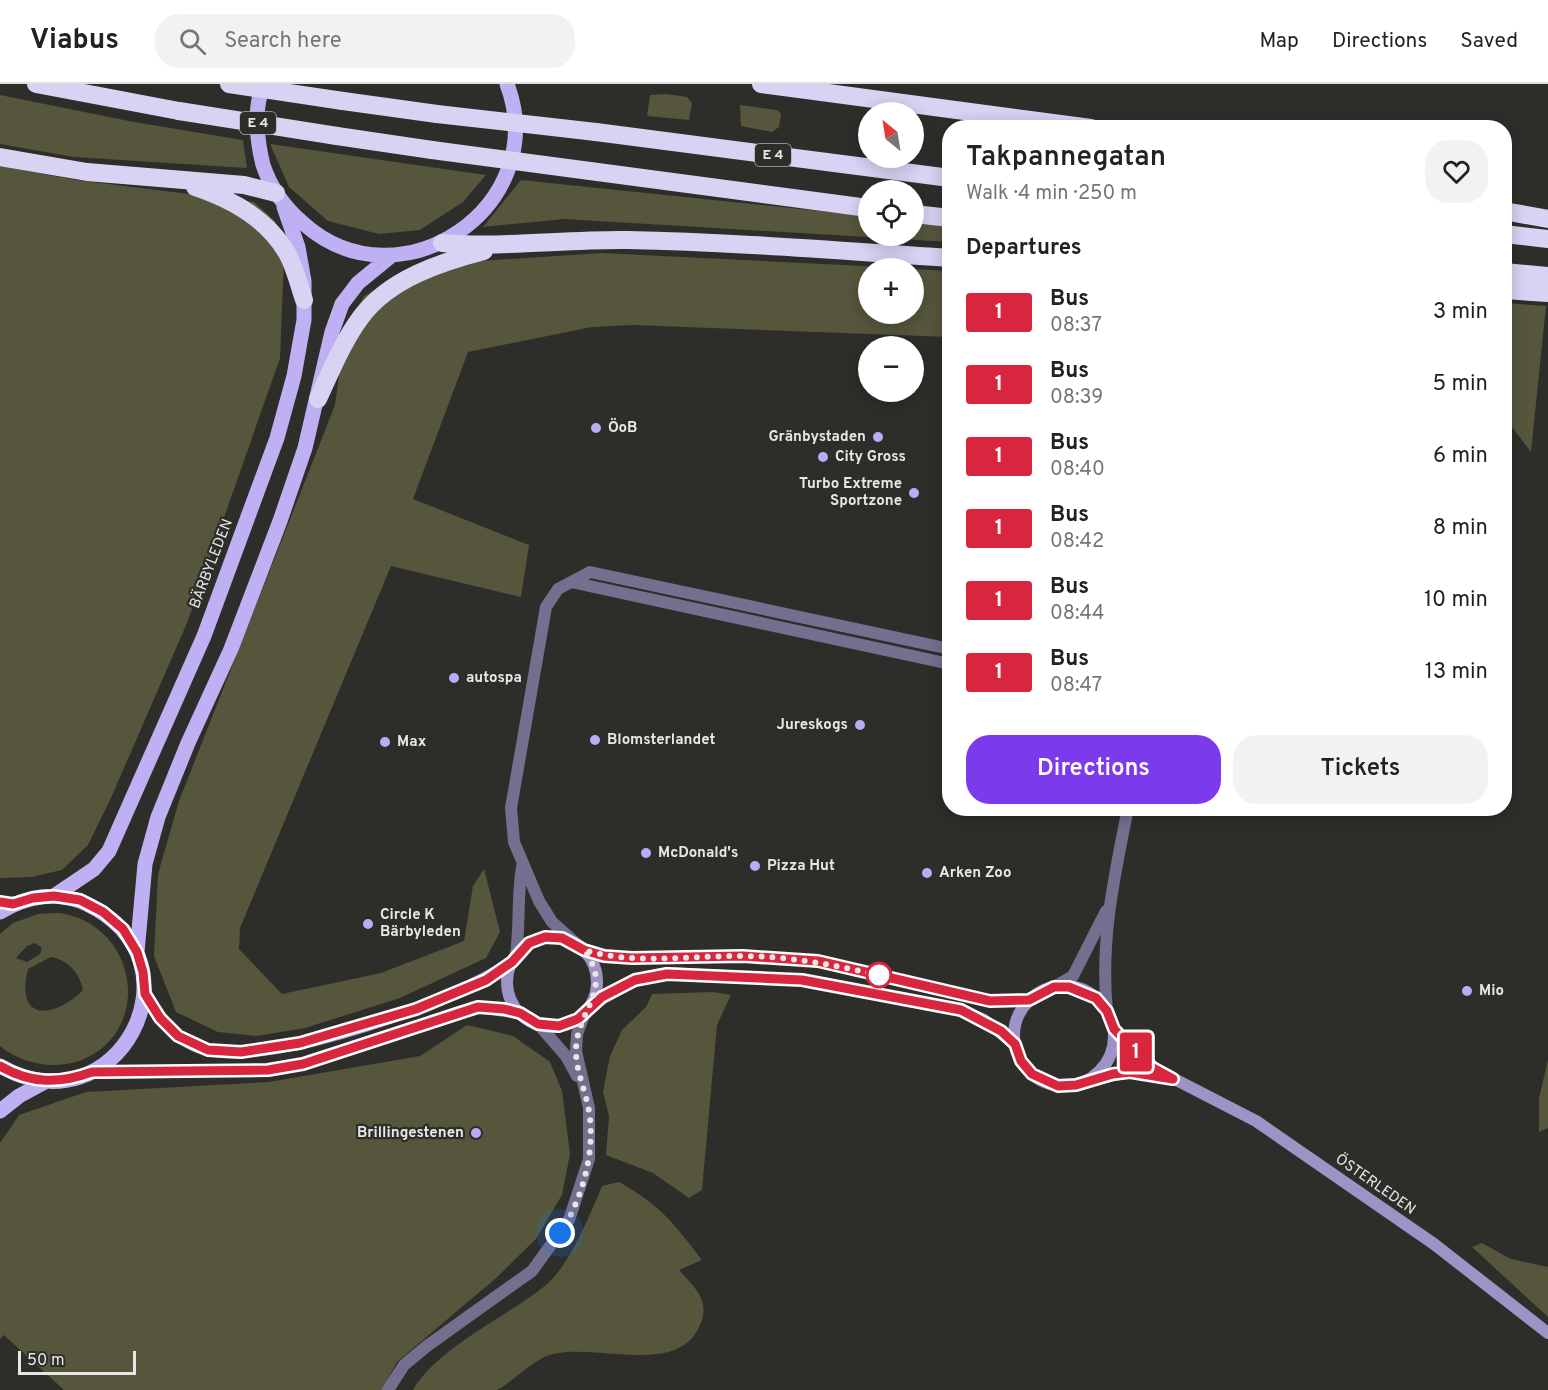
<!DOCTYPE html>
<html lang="en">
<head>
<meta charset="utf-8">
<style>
	:root { --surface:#fff; --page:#f2f2f2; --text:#222; --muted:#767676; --line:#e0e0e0; --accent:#7c3aed }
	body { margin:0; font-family:Overpass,sans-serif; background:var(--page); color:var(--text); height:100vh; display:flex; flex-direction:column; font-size:22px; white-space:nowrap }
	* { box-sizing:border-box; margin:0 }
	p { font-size:20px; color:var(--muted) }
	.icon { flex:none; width:33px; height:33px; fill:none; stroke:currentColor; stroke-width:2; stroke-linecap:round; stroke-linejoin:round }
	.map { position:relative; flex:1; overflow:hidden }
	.details { position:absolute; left:942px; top:36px; width:570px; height:696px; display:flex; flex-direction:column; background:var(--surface); border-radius:24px; box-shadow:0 3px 15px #0003 }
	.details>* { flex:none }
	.badge { padding:0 12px; border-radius:4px; font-size:21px; line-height:39px }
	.needle { width:39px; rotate:330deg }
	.buttons { position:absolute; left:858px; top:18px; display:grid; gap:12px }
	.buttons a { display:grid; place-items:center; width:66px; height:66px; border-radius:50%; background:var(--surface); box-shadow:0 3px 15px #0003; font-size:30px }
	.scale { position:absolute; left:18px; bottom:15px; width:118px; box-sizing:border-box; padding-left:6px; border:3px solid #e7e7e6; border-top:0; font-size:16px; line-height:21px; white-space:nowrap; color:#e7e7e6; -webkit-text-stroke:4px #2d2d2a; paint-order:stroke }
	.you { position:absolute; width:30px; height:30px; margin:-15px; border:4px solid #fff; border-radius:50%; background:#1a73e8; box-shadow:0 0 0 9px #1a73e833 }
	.map>.badge { position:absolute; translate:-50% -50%; box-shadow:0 0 0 3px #fff }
	h2 { padding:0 24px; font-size:22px; line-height:54px }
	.round { display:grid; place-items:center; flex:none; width:63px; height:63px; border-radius:24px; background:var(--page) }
	.head { display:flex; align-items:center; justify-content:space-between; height:102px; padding:0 24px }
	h1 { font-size:28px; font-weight:600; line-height:45px }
	.button { display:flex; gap:12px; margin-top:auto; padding:12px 24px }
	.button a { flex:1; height:69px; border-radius:24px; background:var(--accent); color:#fff; font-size:24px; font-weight:600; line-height:69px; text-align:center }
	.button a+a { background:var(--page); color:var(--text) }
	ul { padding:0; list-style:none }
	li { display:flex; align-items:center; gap:18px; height:72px; padding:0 24px }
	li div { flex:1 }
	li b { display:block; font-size:22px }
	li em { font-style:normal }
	li .badge { min-width:66px; font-weight:700; text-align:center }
	header { display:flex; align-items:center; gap:36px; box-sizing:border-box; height:84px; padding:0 30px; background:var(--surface); border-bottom:2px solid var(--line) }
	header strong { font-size:28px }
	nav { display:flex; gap:33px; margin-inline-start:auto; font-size:21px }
	.search { width:420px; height:54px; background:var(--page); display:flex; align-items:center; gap:15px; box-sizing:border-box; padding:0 21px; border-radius:24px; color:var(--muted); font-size:22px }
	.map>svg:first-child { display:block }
	.green { fill:#55563c; fill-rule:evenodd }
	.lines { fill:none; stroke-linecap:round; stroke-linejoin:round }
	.street { stroke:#756f8f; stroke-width:12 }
	.secondary { stroke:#9e93c7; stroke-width:12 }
	.primary { stroke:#beb0f3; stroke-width:15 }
	.highway { stroke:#d8d2f3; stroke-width:18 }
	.highway-bridge { stroke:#d8d2f3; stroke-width:18 }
	.line-casing { stroke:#fff; stroke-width:14 }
	.line { stroke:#d7263d; stroke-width:9 }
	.walk { stroke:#e7e7e6; stroke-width:6; stroke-dasharray:0 10.8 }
	.poi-dot { fill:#bbaaf6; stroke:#2d2d2a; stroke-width:2 }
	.stop-dot { fill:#fff; stroke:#d7263d; stroke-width:3 }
	.labels { text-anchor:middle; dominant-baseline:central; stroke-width:4.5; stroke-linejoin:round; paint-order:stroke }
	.shield { fill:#2d2d2a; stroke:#afafae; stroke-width:1.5 }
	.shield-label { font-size:14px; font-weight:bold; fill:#e7e7e6 }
	.poi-label { font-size:15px; font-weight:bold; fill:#e7e7e6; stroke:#2d2d2a; text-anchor:start }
	.street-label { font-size:15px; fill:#e7e7e6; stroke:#2d2d2a }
</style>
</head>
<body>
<header>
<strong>Viabus</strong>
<div class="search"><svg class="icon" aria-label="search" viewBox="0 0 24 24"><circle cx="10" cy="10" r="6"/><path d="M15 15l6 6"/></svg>Search here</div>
<nav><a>Map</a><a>Directions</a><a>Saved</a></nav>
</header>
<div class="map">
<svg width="1548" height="1306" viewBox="0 0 1548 1306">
	<rect width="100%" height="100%" fill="#2d2d2a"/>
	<!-- green -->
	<path class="green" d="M667,10L687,13L692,19L689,36L647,32L650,11Z
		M0,11L134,38L243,56L247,84L73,73L0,60Z
		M740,21L777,26L781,30L779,43L772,48L741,42Z
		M270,60L486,91L463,118L420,146L379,150L328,137L289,103Z
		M0,82L76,96L254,118L275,137L284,175L280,274L187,539L111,714L88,761L62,786L31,793L0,794Z
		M521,96L868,132V152H914V136L949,140L950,158L565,135L483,143Z
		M602,169L905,184H868V230H914V185L949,187V253L633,241L592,243L468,268L413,415L529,461L521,513L391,482L240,844L239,865L282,910L381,889L464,857L473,802L484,785L500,848L486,874L400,914L305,944L257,952L218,948L176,928L154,872L158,790L179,717L335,321L344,254L364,212L419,181Z
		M1505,219L1546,222L1531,368L1505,334Z
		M38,830C46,830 57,828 65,830C111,839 139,888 124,932C106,985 40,995 0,962V850L13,839ZM35,859L42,864L40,870L27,878L16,874L27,862ZM51,873C69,877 79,888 83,906C53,936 15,937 28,885Z
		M713,908L731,911L717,941L702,1106L689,1114L653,1089L606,1071L609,1032L603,1008L610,972L622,946L646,923L652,910Z
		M467,941L513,952L550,978L562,1007L570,1070L562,1111L536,1155L495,1195L397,1278L382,1306H64L4,1251L0,1255V1059L19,1031L86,1008L269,998L420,972Z
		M1548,976V1044L1539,1048V1014Z
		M619,1098C660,1121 674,1139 702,1176L679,1186C694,1203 711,1216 700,1241C679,1293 597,1259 553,1270C530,1276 508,1303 496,1306C475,1306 436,1306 413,1306C438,1263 507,1233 546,1201C570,1181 590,1130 602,1102Z
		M1482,1159L1511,1175L1548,1183V1233L1472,1163Z"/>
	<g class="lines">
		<!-- street -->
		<path class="street" d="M571,498L950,580
			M578,861L552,838L539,817L514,758L511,724L546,523L558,505L590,488L950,565
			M516,871C520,841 517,812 522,783
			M1054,903L1073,892L1106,827
			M1107,927C1100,856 1114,794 1128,724
			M539,941L566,972L577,992
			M388,1306L404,1281L427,1262L532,1187L569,1136L589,1075V1024L576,967L577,950L585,928"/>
		<!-- secondary -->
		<path class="secondary" d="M507 898a45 45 0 1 1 90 0a45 45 0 1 1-90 0Z
			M584,866L604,872L632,874L743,872L817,877L990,917L1029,916
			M1014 952a50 50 0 1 1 100 0a50 50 0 1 1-100 0Z
			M145,910C160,934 178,960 208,966C277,981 453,918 512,878
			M591,921L635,896L667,889L802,896L961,926L984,936L1015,960
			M1114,945L1153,984L1256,1037L1434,1160L1548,1249
			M92,989L268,986L303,980L462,927L478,923L520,929
			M1094,995L1130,988L1165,994"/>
		<!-- primary -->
		<path class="primary" d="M264,0C253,23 257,57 263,81C271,105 285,124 304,140C400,225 553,122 507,0
			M54,812L94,785L109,767L204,552L277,354L294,292L304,236V197L298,163L284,123
			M0,828C26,812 59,806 87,820C208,878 116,1049 0,982
			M137,868L145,780L158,733L188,659L231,565L280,437L305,364L332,248L342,220L358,199L391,172
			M0,1027L19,1012L45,998"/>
		<!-- highway -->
		<path class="highway" d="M36,0L179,27
			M761,0L1091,44
			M343,17L437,30
			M596,48L950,94
			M337,52L432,66
			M0,73L87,88L244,101L276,109
			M590,87L868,124
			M195,103C231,115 269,136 288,171C295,184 299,201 304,216
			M1504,127L1548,135
			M914,130L950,134
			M1504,150L1548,155
			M442,159C503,164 566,155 628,156C735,158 842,167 950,174
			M1504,188L1548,192
			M1504,206L1548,209
			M318,315C331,287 343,257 361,233C389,195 441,178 484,167"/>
		<!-- highway-bridge -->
		<path class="highway-bridge" d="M229,0L343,17
			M179,27L337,52
			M437,30L596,48
			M432,66L590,87"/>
	</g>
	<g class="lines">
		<!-- line casing -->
		<g class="line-casing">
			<path id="line" d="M0,818L13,820L33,814L54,812L80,816L103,828L123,845L137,868L143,888L145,910L160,934L178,952L208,966L241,968L300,959L416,925L486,896L512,878L529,859L545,853L562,854L584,866L604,872L632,874L743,872L818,877L990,917L1029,916L1054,903H1069L1096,914L1107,927L1114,945L1128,960L1153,984L1173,995L1130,988L1113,990L1076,1001L1058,1002L1032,990L1021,977L1015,960L1001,947L961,926L802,896L667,890L635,896L602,913L578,935L559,942L538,940L520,929L504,925L478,923L303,980L268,986L92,988C59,1000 31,1000 0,982"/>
		</g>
		<!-- line -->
		<use href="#line" class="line"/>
		<!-- walk -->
		<path class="walk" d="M560,1149C583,1115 597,1063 588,1022C584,1003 575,983 576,964C578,924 614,906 584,866C635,881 688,872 740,872C789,872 835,881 882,892L879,891"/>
	</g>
	<!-- markers -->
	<g class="poi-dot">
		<circle cx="596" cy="344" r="6"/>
		<circle cx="878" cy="353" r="6"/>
		<circle cx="823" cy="373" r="6"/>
		<circle cx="914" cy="409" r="6"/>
		<circle cx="454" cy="594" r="6"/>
		<circle cx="860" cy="641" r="6"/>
		<circle cx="595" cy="656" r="6"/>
		<circle cx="385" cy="658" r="6"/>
		<circle cx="646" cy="769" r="6"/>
		<circle cx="755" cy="782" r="6"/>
		<circle cx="927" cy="789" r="6"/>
		<circle cx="368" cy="840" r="6"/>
		<circle cx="1467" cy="907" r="6"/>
		<circle cx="476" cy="1049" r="6"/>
	</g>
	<circle class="stop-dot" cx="879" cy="891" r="12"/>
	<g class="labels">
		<!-- shield labels -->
		<g class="shield">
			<rect x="240" y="28" width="36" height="22" rx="4.5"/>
			<rect x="755" y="60" width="36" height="22" rx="4.5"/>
		</g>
		<g class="shield-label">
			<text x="258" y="39">E 4</text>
			<text x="773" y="71">E 4</text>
		</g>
		<!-- poi labels -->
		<g class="poi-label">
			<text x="608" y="344">ÖoB</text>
			<text x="866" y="353" text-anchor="end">Gränbystaden</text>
			<text x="835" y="373">City Gross</text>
			<text x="902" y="400" text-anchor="end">Turbo Extreme<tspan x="902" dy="17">Sportzone</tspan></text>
			<text x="466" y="594">autospa</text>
			<text x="848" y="641" text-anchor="end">Jureskogs</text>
			<text x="607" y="656">Blomsterlandet</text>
			<text x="397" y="658">Max</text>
			<text x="658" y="769">McDonald's</text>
			<text x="767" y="782">Pizza Hut</text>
			<text x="939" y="789">Arken Zoo</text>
			<text x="380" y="831">Circle K<tspan x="380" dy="17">Bärbyleden</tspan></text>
			<text x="1479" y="907">Mio</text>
			<text x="464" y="1049" text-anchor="end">Brillingestenen</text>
		</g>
		<!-- street labels -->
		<g class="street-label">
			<text transform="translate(212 480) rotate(-69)">BÄRBYLEDEN</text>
			<text transform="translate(1375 1101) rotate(35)">ÖSTERLEDEN</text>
		</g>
	</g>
</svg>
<div class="buttons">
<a><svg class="needle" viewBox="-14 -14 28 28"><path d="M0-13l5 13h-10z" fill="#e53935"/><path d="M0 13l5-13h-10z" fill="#767676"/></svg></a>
<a><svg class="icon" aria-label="locate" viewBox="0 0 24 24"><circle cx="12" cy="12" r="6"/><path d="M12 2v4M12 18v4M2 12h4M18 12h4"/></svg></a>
<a>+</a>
<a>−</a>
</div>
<div class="scale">50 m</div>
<div class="you" style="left:560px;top:1149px"></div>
<b class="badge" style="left:1136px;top:968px;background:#d7263d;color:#fff">1</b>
<section class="details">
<div class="head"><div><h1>Takpannegatan</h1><p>Walk · 4 min · 250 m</p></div><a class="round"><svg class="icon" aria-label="heart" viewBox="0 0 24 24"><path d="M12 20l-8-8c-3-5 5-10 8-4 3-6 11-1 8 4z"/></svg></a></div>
<h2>Departures</h2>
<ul>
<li><span class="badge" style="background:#d7263d;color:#fff">1</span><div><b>Bus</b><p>08:37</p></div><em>3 min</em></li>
<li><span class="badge" style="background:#d7263d;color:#fff">1</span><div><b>Bus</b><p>08:39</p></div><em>5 min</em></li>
<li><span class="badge" style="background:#d7263d;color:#fff">1</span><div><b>Bus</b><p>08:40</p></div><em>6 min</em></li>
<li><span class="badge" style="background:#d7263d;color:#fff">1</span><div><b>Bus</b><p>08:42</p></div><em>8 min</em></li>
<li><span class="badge" style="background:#d7263d;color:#fff">1</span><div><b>Bus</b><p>08:44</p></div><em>10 min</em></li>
<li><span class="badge" style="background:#d7263d;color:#fff">1</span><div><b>Bus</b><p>08:47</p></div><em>13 min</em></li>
</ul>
<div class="button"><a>Directions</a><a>Tickets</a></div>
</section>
</div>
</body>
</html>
